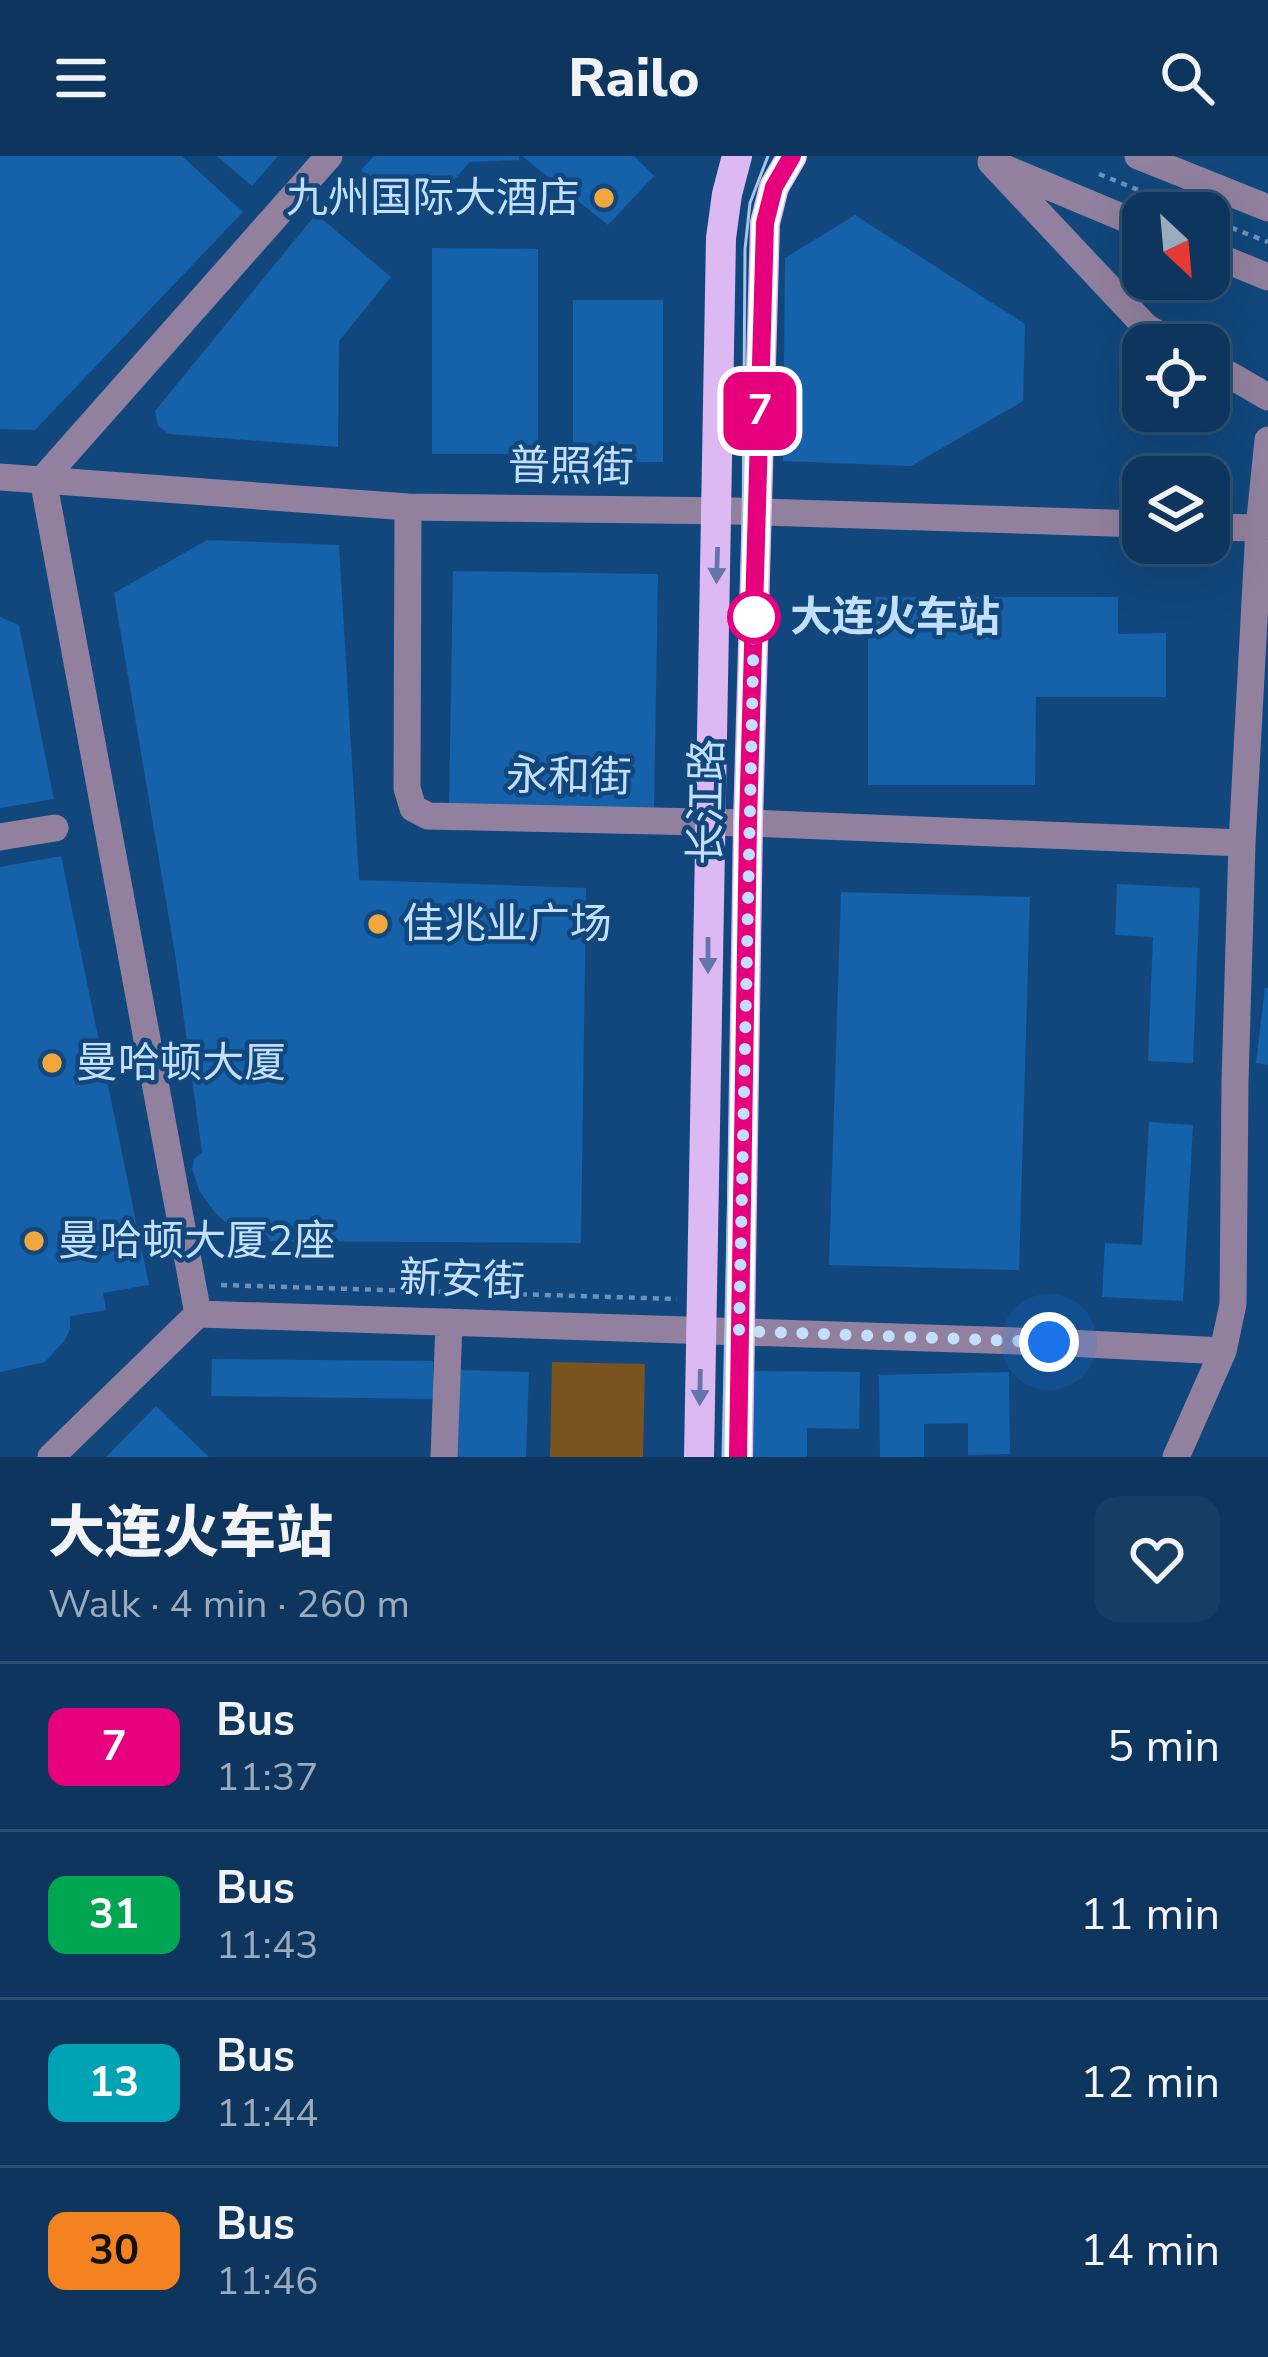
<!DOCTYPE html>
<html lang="en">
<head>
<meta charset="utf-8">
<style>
	:root { --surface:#0d355d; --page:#163d63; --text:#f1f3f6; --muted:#9aabbc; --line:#2d5072 }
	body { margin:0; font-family:"Nunito Sans","Noto Sans SC",sans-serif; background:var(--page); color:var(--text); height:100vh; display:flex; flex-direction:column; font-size:45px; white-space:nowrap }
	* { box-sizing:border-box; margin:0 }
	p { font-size:39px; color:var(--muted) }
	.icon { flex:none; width:66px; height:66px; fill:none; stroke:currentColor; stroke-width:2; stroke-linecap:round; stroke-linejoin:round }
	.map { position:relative; height:1301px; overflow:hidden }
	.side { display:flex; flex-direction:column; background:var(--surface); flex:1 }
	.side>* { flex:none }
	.badge { padding:0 24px; border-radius:18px; font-size:42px; line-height:78px }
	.needle { width:78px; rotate:154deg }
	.tools { position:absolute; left:1122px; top:36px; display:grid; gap:24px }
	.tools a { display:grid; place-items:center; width:108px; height:108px; border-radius:24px; background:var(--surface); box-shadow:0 12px 48px #0002,0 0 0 3px var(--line); font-size:60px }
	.you { position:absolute; width:60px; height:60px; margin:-30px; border:9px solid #fff; border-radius:50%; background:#1a73e8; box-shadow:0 0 0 18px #1a73e833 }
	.map>.badge { position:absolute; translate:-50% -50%; box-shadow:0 0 0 6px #fff }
	.round { display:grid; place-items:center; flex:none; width:126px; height:126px; border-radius:24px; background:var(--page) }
	.head { display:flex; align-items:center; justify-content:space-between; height:204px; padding:0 48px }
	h1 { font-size:57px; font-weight:800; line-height:90px }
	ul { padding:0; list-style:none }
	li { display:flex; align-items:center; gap:36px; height:168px; padding:0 48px; border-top:3px solid var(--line) }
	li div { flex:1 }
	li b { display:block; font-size:45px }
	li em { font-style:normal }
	li .badge { min-width:132px; font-weight:700; text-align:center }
	header { display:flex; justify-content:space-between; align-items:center; height:156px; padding:0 48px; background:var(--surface); font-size:54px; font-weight:800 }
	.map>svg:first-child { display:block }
	.green { fill:#7a541e }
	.building { fill:#1562aa }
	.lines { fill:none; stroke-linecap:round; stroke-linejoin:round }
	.path { stroke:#6992bc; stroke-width:4.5; stroke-dasharray:6 6; stroke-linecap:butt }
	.minor { stroke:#92819e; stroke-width:27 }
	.major { stroke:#ddb9f4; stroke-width:30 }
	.tram { stroke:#a5c6e8; stroke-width:3 }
	.oneway { fill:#6375ac }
	.line-casing { stroke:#fff; stroke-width:27 }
	.line { stroke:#e6007e; stroke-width:18 }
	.walk { stroke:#c3dffe; stroke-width:12; stroke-dasharray:0 21.6 }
	.poi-dot { fill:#f0a73e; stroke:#11477c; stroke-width:4.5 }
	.stop-dot { fill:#fff; stroke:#e6007e; stroke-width:6 }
	.labels { text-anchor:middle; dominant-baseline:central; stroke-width:9; stroke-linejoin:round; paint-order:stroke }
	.poi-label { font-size:42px; fill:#c3dffe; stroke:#11477c; text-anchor:start }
	.street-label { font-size:42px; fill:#c3dffe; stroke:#11477c }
	.stop-label { font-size:42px; font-weight:bold; fill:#c3dffe; stroke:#11477c; text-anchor:start }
</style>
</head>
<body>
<header><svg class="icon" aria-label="menu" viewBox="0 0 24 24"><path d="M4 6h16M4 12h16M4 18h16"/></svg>Railo<svg class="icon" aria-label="search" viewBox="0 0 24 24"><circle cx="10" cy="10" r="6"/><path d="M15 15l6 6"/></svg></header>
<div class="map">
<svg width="1268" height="1301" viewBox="0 0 1268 1301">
	<rect width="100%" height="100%" fill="#11477c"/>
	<!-- green -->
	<path class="green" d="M552,1206L645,1208L643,1301H550Z"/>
	<!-- building -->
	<path class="building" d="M0,0H182L243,56L35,274L0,273Z
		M217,0H278L252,30Z
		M374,0H519V4L470,6L418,64L361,14Z
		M522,0H634L654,20L608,69Z
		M316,58L391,121L339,185L338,291L169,278L158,270L155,255Z
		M855,59L1025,168L1023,245L911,310L783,305L785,102Z
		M432,92L538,93V298H432Z
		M573,144H663V306L573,307Z
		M207,384L339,389L359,724L586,732L581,1087L271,1085L254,1063L245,1069L227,1067L216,1058L200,1036L192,1013L194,1003L202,997L176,804L114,437Z
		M453,415L658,418L654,652L449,649Z
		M868,441H1118V478L1166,477V541H1036L1035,629H868Z
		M0,461L19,469L54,643L0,652Z
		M61,700L149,1129L103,1137L106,1154L70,1160V1173L65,1184L45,1206L0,1216V711Z
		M1117,728L1200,732L1193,907L1148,905L1153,781L1115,779Z
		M841,736L1030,741L1019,1114L829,1109Z
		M1265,832H1268V909L1256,907Z
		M1149,966L1193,969L1183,1145L1102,1141L1105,1087L1142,1089Z
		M212,1203L433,1205V1243L211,1240Z
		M459,1214L529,1216L526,1301H456Z
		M754,1215L860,1216L859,1273L807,1272V1301H753Z
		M1009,1216L1010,1298L968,1299V1267L924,1268V1301H880L879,1219Z
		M156,1250L209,1301H106Z"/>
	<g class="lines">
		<!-- path -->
		<path class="path" d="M1099,18L1195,57
			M1209,63L1268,86
			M221,1129L677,1143"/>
		<!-- minor -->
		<path class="minor" d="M1138,0L1268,52
			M991,6L1146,171L1177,189
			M1002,11L1143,70
			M1209,97L1268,121
			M1209,207L1268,241
			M0,321L408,351L733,355L1143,368
			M408,351L407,632L413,652L428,660L748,667L1242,687
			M1209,371L1259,372L1268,369
			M0,681L55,672
			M198,1158L43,323L329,0
			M198,1158L1049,1186L1223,1195
			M51,1301L198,1158
			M444,1301L449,1166
			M1176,1301L1223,1195L1233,1148L1235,926L1242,687L1259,372L1268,284"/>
		<!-- major -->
		<path class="major" d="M699,1301L721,82L727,38L737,0
			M738,1301L748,667L765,67L774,31L792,0"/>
		<!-- tram -->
		<path class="tram" d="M723,1301L743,380L745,93L750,47L768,0"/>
	</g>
	<!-- one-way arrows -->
	<defs><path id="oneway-solid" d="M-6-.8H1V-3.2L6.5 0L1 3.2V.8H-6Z" transform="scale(3)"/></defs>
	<g class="oneway">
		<use href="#oneway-solid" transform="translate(717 409) rotate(92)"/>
		<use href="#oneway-solid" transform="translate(708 799) rotate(90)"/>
		<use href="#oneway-solid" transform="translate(700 1231) rotate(91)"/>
	</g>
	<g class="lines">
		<!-- line casing -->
		<g class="line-casing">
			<path id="line" d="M738,1301L748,667L765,67L774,31L792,0"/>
		</g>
		<!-- line -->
		<use href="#line" class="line"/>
		<!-- walk -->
		<path class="walk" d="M754,461L739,1175L1049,1186"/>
	</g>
	<!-- markers -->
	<g class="poi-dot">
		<circle cx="604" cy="42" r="12"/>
		<circle cx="378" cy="768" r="12"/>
		<circle cx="52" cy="907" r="12"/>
		<circle cx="34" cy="1085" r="12"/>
	</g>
	<circle class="stop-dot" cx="754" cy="461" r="24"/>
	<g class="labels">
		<!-- poi labels -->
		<g class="poi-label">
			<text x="580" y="42" text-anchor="end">九州国际大酒店</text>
			<text x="402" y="768">佳兆业广场</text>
			<text x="76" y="907">曼哈顿大厦</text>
			<text x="58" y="1085">曼哈顿大厦2座</text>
		</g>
		<!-- street labels -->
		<g class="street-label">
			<text transform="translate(571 311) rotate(1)">普照街</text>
			<text transform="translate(569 621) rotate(1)">永和街</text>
			<text transform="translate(707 646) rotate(-89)">长江路</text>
			<text transform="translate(462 1124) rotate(2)">新安街</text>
		</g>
		<!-- stop labels -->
		<g class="stop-label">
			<text x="790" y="461">大连火车站</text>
		</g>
	</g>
</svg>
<div class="tools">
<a><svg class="needle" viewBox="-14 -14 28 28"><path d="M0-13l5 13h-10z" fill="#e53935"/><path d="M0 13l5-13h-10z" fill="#9aabbc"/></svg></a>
<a><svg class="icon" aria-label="locate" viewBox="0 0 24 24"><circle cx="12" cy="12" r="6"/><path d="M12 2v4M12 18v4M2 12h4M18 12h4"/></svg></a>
<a><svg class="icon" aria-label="layers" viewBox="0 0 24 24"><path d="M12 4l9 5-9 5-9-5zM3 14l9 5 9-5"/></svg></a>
</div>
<div class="you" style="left:1049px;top:1186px"></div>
<b class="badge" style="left:760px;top:255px;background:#e6007e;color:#fff">7</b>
</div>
<section class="side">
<div class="head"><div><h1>大连火车站</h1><p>Walk · 4 min · 260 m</p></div><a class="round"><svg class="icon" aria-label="heart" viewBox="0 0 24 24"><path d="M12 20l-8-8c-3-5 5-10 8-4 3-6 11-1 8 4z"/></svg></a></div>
<ul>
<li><span class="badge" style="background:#e6007e;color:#fff">7</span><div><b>Bus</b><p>11:37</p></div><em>5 min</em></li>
<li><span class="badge" style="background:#00a651;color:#fff">31</span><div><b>Bus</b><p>11:43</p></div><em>11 min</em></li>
<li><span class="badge" style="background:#00a3b4;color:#fff">13</span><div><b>Bus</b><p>11:44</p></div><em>12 min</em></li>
<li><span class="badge" style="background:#f58220;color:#111">30</span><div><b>Bus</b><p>11:46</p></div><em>14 min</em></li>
</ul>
</section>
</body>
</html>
